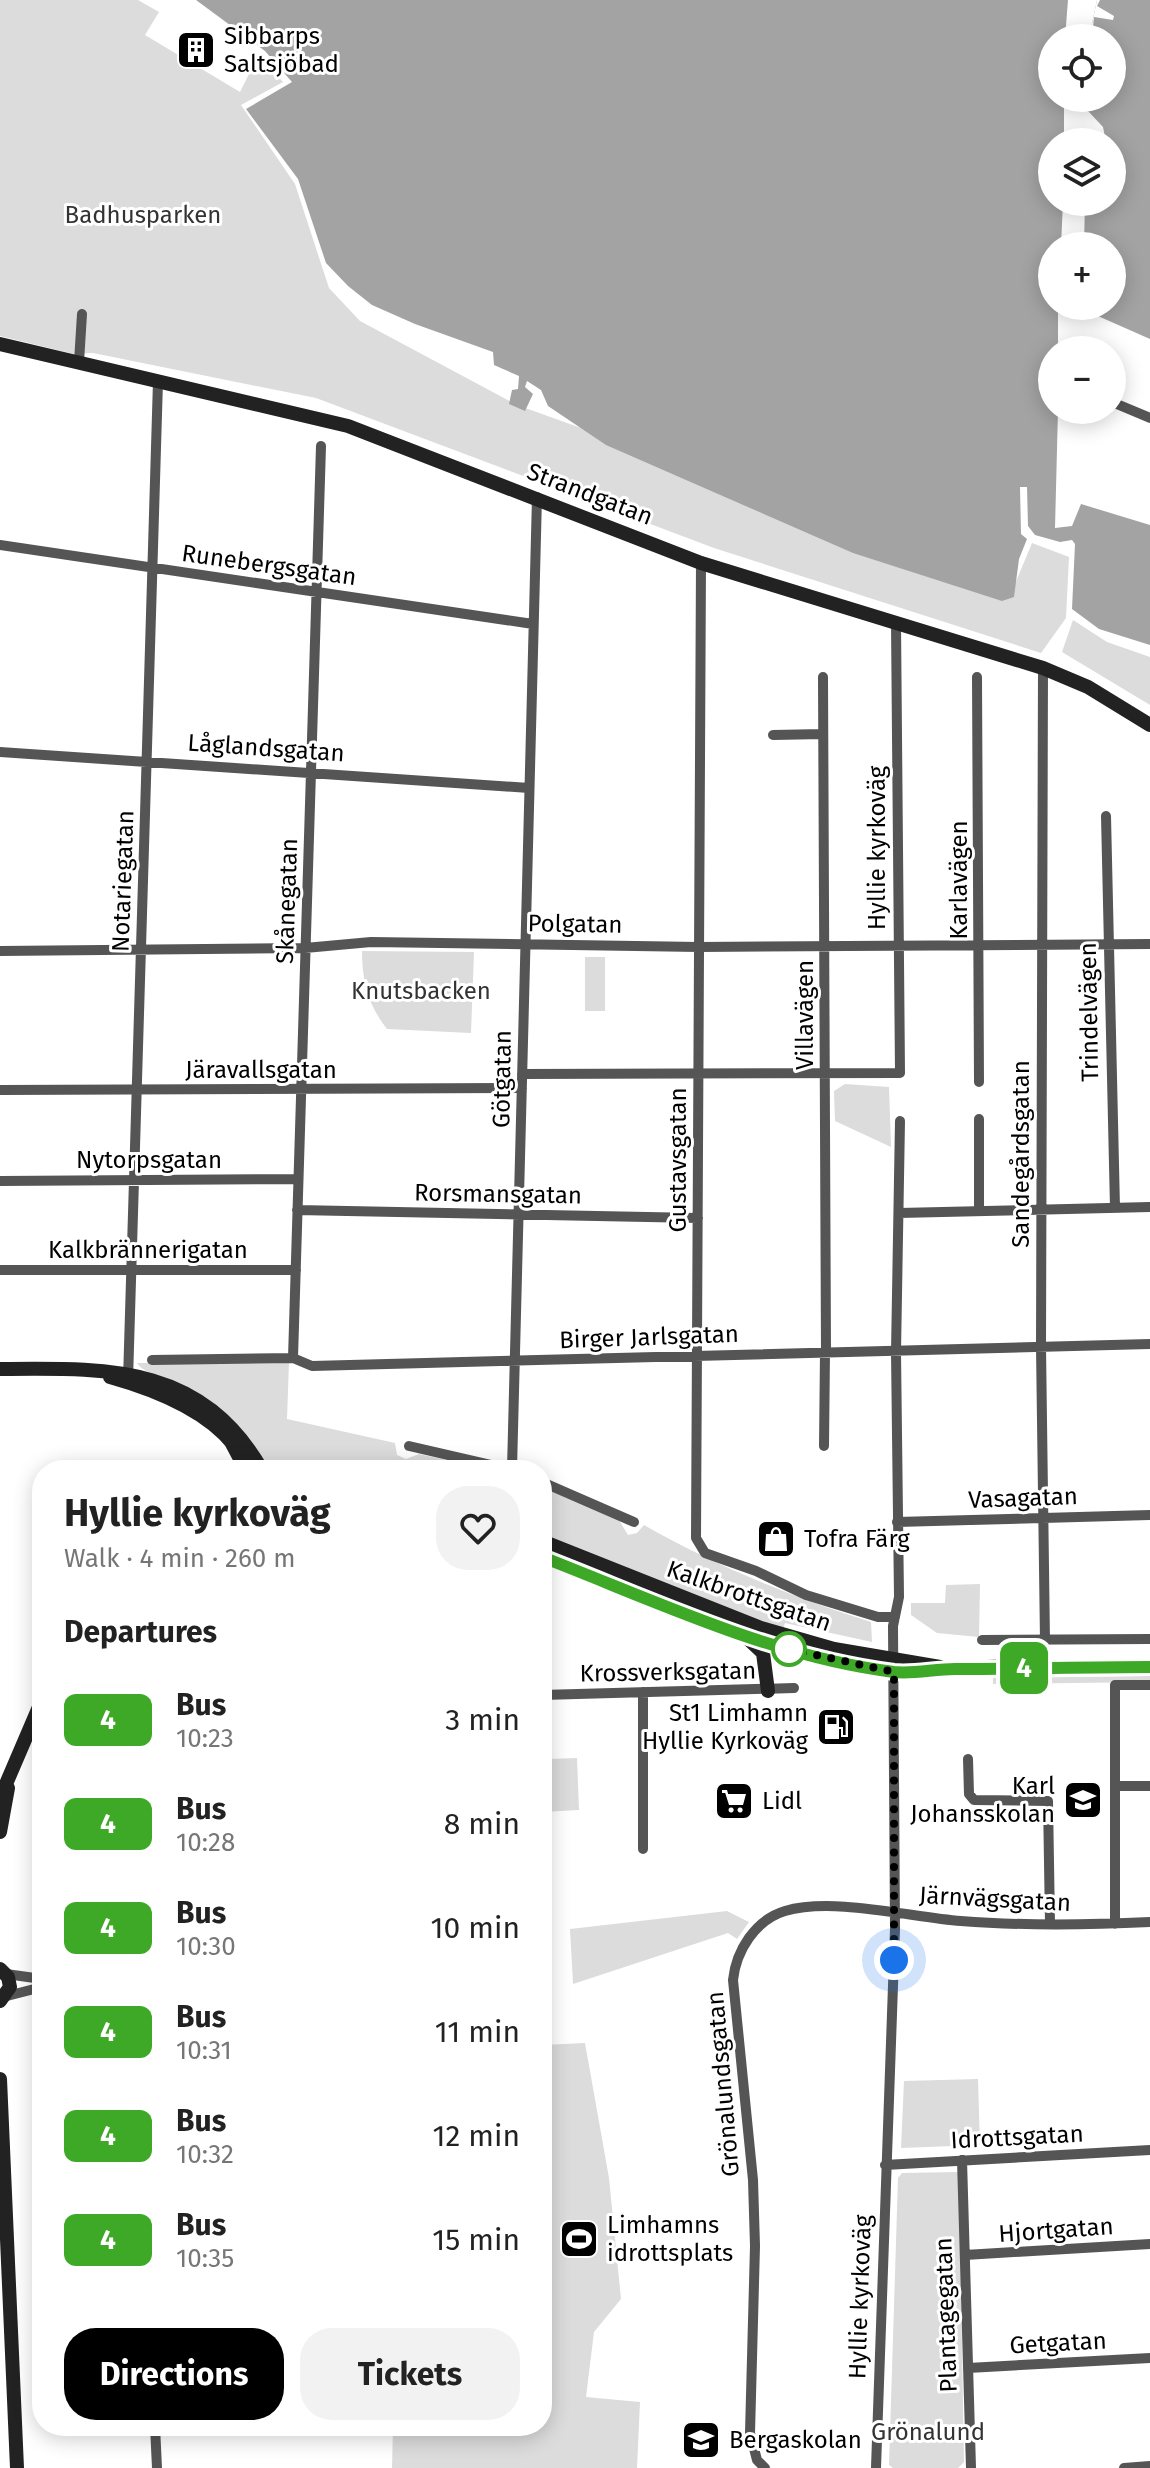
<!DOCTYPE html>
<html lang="en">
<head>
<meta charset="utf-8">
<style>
	:root { --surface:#fff; --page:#f2f2f2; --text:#222; --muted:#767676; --accent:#000 }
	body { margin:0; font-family:"Fira Sans",sans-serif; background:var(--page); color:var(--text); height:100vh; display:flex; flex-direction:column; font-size:30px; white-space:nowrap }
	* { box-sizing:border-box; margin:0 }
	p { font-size:26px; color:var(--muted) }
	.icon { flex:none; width:44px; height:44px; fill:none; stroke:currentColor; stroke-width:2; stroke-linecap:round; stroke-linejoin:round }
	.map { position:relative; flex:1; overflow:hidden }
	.details { position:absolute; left:32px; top:1460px; width:520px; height:976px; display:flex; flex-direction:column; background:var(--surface); border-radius:32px; box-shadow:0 4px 20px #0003 }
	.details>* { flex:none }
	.badge { padding:0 16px; border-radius:12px; font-size:28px; line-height:52px }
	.controls { position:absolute; left:1038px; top:24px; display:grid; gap:16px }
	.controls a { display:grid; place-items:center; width:88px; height:88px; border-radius:50%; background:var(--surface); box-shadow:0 4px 20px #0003; font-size:40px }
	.you { position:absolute; width:40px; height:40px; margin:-20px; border:6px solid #fff; border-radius:50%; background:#1a73e8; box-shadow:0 0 0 12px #1a73e833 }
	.map>.badge { position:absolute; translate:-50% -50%; box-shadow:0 0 0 4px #fff }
	h2 { padding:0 32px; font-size:30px; line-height:72px }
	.round { display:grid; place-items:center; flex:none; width:84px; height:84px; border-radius:32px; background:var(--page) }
	.headline { display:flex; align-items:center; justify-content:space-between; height:136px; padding:0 32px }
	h1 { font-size:38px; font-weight:700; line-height:60px }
	.primary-button { display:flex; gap:16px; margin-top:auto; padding:16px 32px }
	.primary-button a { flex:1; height:92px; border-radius:32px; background:var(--accent); color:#fff; font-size:32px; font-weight:700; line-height:92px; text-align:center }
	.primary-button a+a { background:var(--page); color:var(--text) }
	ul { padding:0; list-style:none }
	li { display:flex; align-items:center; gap:24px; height:104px; padding:0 32px }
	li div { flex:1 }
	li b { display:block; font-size:30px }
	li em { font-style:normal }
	li .badge { min-width:88px; font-weight:700; text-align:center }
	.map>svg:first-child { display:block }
	.green { fill:#dcdcdc }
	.water { fill:#a3a3a3 }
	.pier { fill:#fff }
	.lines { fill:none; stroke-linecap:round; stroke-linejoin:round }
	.street { stroke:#555; stroke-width:10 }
	.secondary { stroke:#222; stroke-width:14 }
	.line-casing { stroke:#fff; stroke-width:18 }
	.line { stroke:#3ea827; stroke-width:12 }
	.walk { stroke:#000; stroke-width:8; stroke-dasharray:0 14.4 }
	.stop-dot { fill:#fff; stroke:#3ea827; stroke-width:4 }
	.labels { text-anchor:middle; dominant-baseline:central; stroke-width:6; stroke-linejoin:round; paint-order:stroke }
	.poi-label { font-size:24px; fill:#000; stroke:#fff; text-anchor:start }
	.park-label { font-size:24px; fill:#333; stroke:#fff }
	.street-label { font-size:24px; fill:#000; stroke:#fff }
</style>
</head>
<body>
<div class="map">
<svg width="1150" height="2468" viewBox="0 0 1150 2468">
	<rect width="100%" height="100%" fill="#fff"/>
	<!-- green -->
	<path class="green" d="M0,0H138L159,12L145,35L240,92L259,54L283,82L241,105L295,184L329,288L360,321L517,405L1015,584L1032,543L1069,557L1066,618L1041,653L714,548L316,398L93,353L74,354L0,336Z
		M1073,620L1107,642L1150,657V705L1062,652Z
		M362,951L474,952L471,1033L387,1029C368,1005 362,981 362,951Z
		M585,957H605V1011H585Z
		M845,1084L889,1087L891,1147L835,1121L834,1091Z
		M289,1362L287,1419L395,1443L397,1455L406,1459L419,1454L492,1470H269C248,1431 213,1403 174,1382C162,1375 145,1375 137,1363Z
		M542,1486L619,1520L628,1535L637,1533L644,1525C716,1566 792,1597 871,1622L872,1642L785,1623L783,1630L542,1535Z
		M980,1584L979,1637L937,1633L911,1615V1603H945L946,1585Z
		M1150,1676V1682L993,1684V1678Z
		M542,1710H546L548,1759L577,1758L579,1810L542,1812Z
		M727,1911L749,1922L737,1939L728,1933L573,1984L570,1929Z
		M585,2043L609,2178L621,2299L594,2332L586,2397L640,2402L637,2468H392L393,2426H542V2045Z
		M978,2079L980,2145L901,2148L904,2081Z
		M959,2172L964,2462L958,2468H893L889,2465L898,2178L902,2173Z"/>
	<!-- water -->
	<path class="water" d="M196,0H1068L1065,38H1052V98H1064V142H1052V202H1063L1061,246H1052V306H1058V350H1052V410H1058L1055,528L1072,526L1081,504L1150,525V645L1099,629L1072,609L1075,544L1072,540L1060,542L1035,535L1028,526L1027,487H1020L1021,534L1027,539L1019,559L1014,597L1002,601L853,553L606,445L548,406L541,390L527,381L525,387L533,394L525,411L509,404L512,390L518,389L519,376L494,365L493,352L415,324L372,305L348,286L326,263L298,179L246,109L292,82L265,51Z
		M1097,0H1150V339L1082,309L1112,306V246H1084L1085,202H1112V142H1106L1103,127L1088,111V98H1112V38H1089Z"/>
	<!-- pier -->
	<path class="pier" d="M1097,0H1100L1097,6L1114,16L1113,20L1094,17L1092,38H1089Z"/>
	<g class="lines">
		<!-- street -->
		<path class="street" d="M79,362L82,314
			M1112,402L1150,418
			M0,545L533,624
			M701,563L696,1538L705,1553L756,1571L806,1595L878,1617H895
			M1043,668L1041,1347L1045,1641
			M823,677L826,1352
			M977,677L979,1082
			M773,735L823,734
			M0,752L529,788
			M1106,816L1115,1208
			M0,951L305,948L371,942L699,947L1150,944
			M522,1074L900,1073L896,623
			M0,1090L522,1088
			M0,1181L298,1179
			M297,1210L698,1218
			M979,1211V1119
			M899,1213L1150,1207
			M0,1270H296
			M293,1358L321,446
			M152,1360L293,1358L312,1366L1150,1344
			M128,1380L158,381
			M409,1446L513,1470
			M824,1446L825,1352
			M512,1469L537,497
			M542,1482L634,1522
			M897,1522L1150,1515
			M982,1640L1150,1639
			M643,1692V1849
			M542,1695L794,1688
			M968,1759L969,1794L974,1800L1048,1801L1050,1924
			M1115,1786H1150
			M1115,1924V1685H1150
			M6,1974L42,1979
			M7,1996L42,1987
			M962,2160L971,2468
			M885,2165L1150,2150
			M965,2255L1150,2244
			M968,2368L1150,2358
			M155,2426L157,2468
			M765,2468L757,2460L750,2433L755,2246L753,2180L733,1980C736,1951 755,1920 785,1911C833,1897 910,1917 961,1921C1024,1926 1087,1925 1150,1922
			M876,2468L895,1929L893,1626L899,1597L896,1352L900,1121
			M1124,2468L1150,2466"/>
		<!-- secondary -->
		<path class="secondary" d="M0,344L348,426L701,563L1043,668L1088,687L1150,725
			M0,1369C108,1368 201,1364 262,1470
			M110,1377C153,1389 205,1409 234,1445
			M230,1440L246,1470
			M542,1541L761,1628L834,1649L940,1667
			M542,1557C645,1597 804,1673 913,1673C925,1674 937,1669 949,1669C1015,1664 1083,1667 1150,1667
			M746,1637L763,1653L768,1691
			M0,1798L42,1700
			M0,1832L8,1788
			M0,1969L8,1977L10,1987L0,2001
			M0,2079L17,2468"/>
	</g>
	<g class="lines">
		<!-- line casing -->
		<g class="line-casing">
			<path id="line" d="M542,1557C656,1601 772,1657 894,1672C915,1674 934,1669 955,1669C1020,1669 1085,1667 1150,1667"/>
		</g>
		<!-- line -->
		<use href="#line" class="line"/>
		<!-- walk -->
		<path class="walk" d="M789,1649L894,1672V1960"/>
	</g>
	<!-- icons -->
	<defs>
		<g id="building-square" transform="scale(2)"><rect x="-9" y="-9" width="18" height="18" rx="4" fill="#000" stroke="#fff"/><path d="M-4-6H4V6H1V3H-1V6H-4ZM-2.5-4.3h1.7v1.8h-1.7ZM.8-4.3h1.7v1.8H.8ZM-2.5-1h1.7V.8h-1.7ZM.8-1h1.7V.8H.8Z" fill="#fff"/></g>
		<g id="shop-square" transform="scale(2)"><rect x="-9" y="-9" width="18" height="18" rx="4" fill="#000" stroke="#fff"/><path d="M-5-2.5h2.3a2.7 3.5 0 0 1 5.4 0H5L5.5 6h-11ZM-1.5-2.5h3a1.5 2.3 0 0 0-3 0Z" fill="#fff"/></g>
		<g id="fuel-square" transform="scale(2)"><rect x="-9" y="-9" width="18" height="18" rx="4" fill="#000" stroke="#fff"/><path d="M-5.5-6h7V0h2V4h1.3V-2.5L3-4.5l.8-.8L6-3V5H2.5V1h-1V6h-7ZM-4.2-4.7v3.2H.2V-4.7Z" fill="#fff"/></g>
		<g id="school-square" transform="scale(2)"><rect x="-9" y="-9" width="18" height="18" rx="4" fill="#000" stroke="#fff"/><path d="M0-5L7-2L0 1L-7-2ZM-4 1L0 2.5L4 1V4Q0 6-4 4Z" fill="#fff"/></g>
		<g id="supermarket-square" transform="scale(2)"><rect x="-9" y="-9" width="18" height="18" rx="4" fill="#000" stroke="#fff"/><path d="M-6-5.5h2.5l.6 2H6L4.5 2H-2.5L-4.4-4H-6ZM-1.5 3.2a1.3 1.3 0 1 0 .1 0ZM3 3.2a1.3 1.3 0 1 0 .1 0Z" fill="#fff"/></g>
		<g id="stadium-square" transform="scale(2)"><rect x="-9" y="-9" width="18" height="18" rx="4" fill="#000" stroke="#fff"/><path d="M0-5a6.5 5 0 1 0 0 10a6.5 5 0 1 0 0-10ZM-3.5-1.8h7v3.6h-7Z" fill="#fff"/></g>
	</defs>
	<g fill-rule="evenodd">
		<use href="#building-square" x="196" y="50"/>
		<use href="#shop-square" x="776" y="1539"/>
		<use href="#fuel-square" x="836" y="1727"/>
		<use href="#school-square" x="1083" y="1800"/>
		<use href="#supermarket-square" x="734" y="1801"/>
		<use href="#stadium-square" x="579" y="2239"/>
		<use href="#school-square" x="701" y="2440"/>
	</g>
	<!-- markers -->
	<circle class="stop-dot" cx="789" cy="1649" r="16"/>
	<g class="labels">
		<!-- poi labels -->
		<g class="poi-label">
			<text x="224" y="36">Sibbarps<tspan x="224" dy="28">Saltsjöbad</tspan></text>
			<text x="804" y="1539">Tofra Färg</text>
			<text x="808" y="1713" text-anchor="end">St1 Limhamn<tspan x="808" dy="28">Hyllie Kyrkoväg</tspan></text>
			<text x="1055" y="1786" text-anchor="end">Karl<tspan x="1055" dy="28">Johansskolan</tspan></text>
			<text x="762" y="1801">Lidl</text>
			<text x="607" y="2225">Limhamns<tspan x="607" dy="28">idrottsplats</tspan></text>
			<text x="729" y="2440">Bergaskolan</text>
		</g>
		<!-- park labels -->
		<g class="park-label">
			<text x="143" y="215">Badhusparken</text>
			<text x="421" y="991">Knutsbacken</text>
			<text x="928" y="2432">Grönalund</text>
		</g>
		<!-- street labels -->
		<g class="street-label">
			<text transform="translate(590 494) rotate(21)">Strandgatan</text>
			<text transform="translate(269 565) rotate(8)">Runebergsgatan</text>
			<text transform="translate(266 748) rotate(4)">Låglandsgatan</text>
			<text transform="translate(877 848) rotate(-90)">Hyllie kyrkoväg</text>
			<text transform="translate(959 880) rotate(-90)">Karlavägen</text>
			<text transform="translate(123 881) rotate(-88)">Notariegatan</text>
			<text transform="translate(287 901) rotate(-88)">Skånegatan</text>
			<text transform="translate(575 924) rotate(1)">Polgatan</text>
			<text transform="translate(1089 1012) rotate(-91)">Trindelvägen</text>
			<text transform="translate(805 1015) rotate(-90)">Villavägen</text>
			<text x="261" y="1070">Järavallsgatan</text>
			<text transform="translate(502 1079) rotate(-89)">Götgatan</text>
			<text transform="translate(1021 1154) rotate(-90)">Sandegårdsgatan</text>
			<text x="149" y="1160">Nytorpsgatan</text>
			<text transform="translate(678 1160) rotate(-90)">Gustavsgatan</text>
			<text transform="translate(498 1194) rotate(1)">Rorsmansgatan</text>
			<text x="148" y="1250">Kalkbrännerigatan</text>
			<text transform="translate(649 1337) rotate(-2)">Birger Jarlsgatan</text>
			<text transform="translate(1023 1498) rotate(-2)">Vasagatan</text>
			<text transform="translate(749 1596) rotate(19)">Kalkbrottsgatan</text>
			<text transform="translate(668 1672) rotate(-1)">Krossverksgatan</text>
			<text transform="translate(995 1899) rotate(3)">Järnvägsgatan</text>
			<text transform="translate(723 2084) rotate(-95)">Grönalundsgatan</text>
			<text transform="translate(1017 2137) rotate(-3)">Idrottsgatan</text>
			<text transform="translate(1056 2230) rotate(-4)">Hjortgatan</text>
			<text transform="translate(860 2297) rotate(-88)">Hyllie kyrkoväg</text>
			<text transform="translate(946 2315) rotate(-92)">Plantagegatan</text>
			<text transform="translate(1058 2343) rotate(-3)">Getgatan</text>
		</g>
	</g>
</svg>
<div class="controls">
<a><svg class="icon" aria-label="locate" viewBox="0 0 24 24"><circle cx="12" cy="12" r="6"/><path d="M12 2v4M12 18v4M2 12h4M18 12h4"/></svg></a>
<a><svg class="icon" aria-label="layers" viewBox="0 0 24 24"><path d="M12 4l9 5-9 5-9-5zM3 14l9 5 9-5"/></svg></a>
<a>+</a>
<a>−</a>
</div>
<div class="you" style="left:894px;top:1960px"></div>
<b class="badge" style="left:1024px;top:1668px;background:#3ea827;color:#fff">4</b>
<section class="details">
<div class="headline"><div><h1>Hyllie kyrkoväg</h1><p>Walk · 4 min · 260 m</p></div><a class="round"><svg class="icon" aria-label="heart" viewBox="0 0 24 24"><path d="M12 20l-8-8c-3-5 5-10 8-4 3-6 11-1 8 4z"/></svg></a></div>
<h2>Departures</h2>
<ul>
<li><span class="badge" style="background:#3ea827;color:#fff">4</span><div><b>Bus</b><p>10:23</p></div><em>3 min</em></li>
<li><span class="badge" style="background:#3ea827;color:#fff">4</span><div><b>Bus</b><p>10:28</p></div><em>8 min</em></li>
<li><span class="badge" style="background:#3ea827;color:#fff">4</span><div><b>Bus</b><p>10:30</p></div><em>10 min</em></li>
<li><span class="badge" style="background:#3ea827;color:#fff">4</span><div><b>Bus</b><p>10:31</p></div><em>11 min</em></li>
<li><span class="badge" style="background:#3ea827;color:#fff">4</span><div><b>Bus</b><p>10:32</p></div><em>12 min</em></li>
<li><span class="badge" style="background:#3ea827;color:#fff">4</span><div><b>Bus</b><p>10:35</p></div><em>15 min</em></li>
</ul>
<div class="primary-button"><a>Directions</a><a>Tickets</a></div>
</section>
</div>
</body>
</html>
